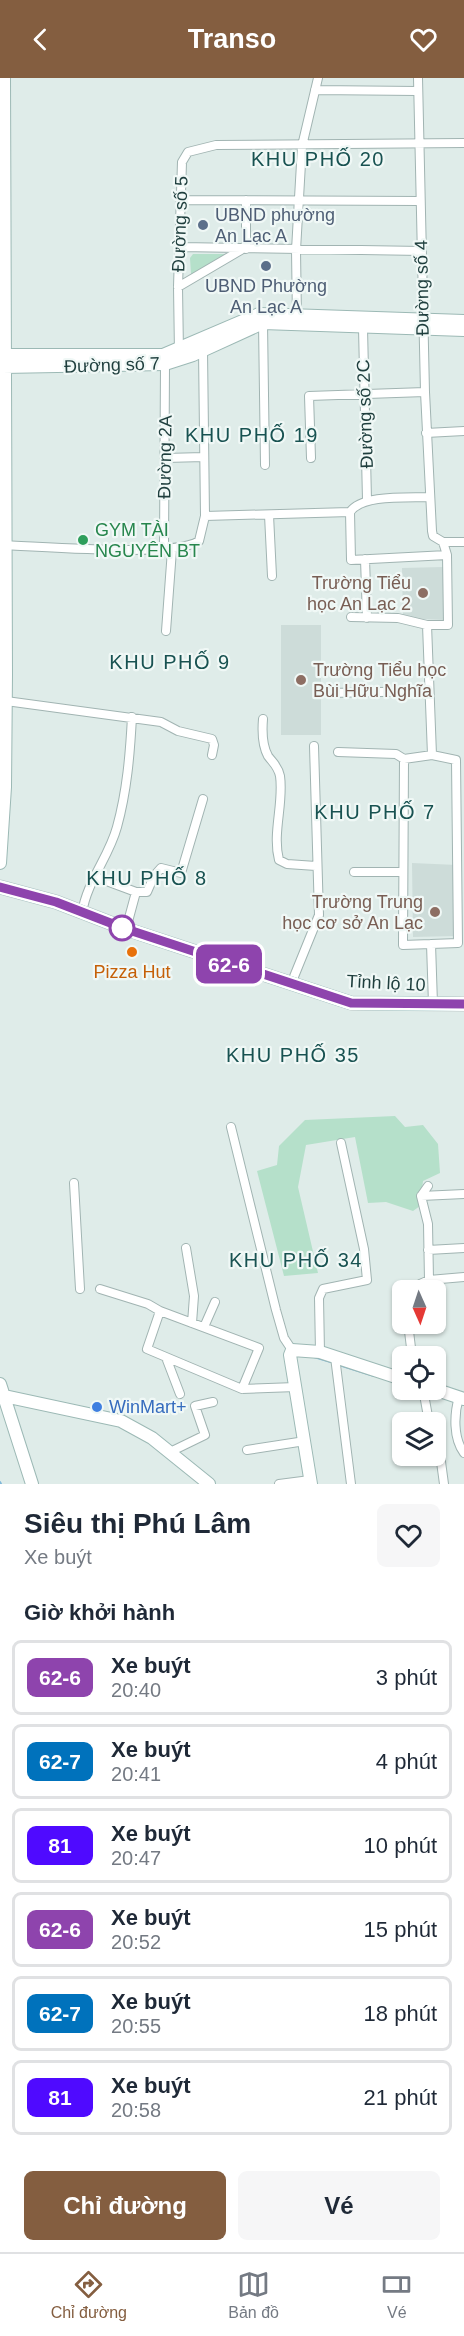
<!DOCTYPE html>
<html lang="vi">
<head>
<meta charset="utf-8">
<style>
	:root { --surface:#fff; --page:#f6f6f7; --text:#1f2937; --muted:#747a83; --line:#e0e1e3; --accent:#845e40 }
	body { margin:0; font-family:Helvetica,sans-serif; background:var(--page); color:var(--text); height:100vh; display:flex; flex-direction:column; font-size:22px; white-space:nowrap }
	* { box-sizing:border-box; margin:0 }
	p { font-size:20px; color:var(--muted) }
	.icon { flex:none; width:33px; height:33px; fill:none; stroke:currentColor; stroke-width:2; stroke-linecap:round; stroke-linejoin:round }
	.map { position:relative; height:1406px; overflow:hidden }
	.panel { display:flex; flex-direction:column; background:var(--surface); flex:1 }
	.panel>* { flex:none }
	.badge { padding:0 12px; border-radius:9px; font-size:21px; line-height:39px }
	.needle { width:39px; rotate:177deg }
	.controls { position:absolute; left:392px; top:1202px; display:grid; gap:12px }
	.controls a { display:grid; place-items:center; width:54px; height:54px; border-radius:9px; background:var(--surface); box-shadow:0 2px 4px #0004; font-size:30px }
	.map>.badge { position:absolute; translate:-50% -50%; box-shadow:0 0 0 3px #fff }
	h2 { padding:0 24px; font-size:22px; line-height:54px }
	.round { display:grid; place-items:center; flex:none; width:63px; height:63px; border-radius:9px; background:var(--page) }
	.summary { display:flex; align-items:center; justify-content:space-between; height:102px; padding:0 24px }
	h1 { font-size:28px; font-weight:800; line-height:45px }
	.button { display:flex; gap:12px; margin-top:auto; padding:12px 24px }
	.button a { flex:1; height:69px; border-radius:9px; background:var(--accent); color:#fff; font-size:24px; font-weight:800; line-height:69px; text-align:center }
	.button a+a { background:var(--page); color:var(--text) }
	ul { padding:0; list-style:none }
	li { display:flex; align-items:center; gap:18px; height:75px; margin:0 12px 9px; padding:0 12px; border:3px solid var(--line); border-radius:9px }
	li div { flex:1 }
	li b { display:block; font-size:22px }
	li em { font-style:normal }
	li .badge { min-width:66px; font-weight:700; text-align:center }
	header { display:flex; justify-content:space-between; align-items:center; height:78px; padding:0 24px; background:var(--accent); color:#fff; font-size:27px; font-weight:800 }
	.tabs { display:flex; justify-content:space-around; align-items:center; height:84px; border-top:2px solid var(--line); background:var(--surface); font-size:16px; color:var(--muted) }
	.tabs a { display:grid; justify-items:center; gap:3px }
	.tabs .selected { color:var(--accent) }
	.map>svg:first-child { display:block }
	.built { fill:#cddcd9 }
	.green { fill:#b5e0ca }
	.lines { fill:none; stroke-linecap:round; stroke-linejoin:round }
	.stream { stroke:#80b7d8; stroke-width:2 }
	.street-casing { stroke:#a1b4b2; stroke-width:10 }
	.secondary-casing { stroke:#9cb9b5; stroke-width:14 }
	.primary-casing { stroke:#c0c9c9; stroke-width:15 }
	.street { stroke:#fff; stroke-width:8 }
	.secondary { stroke:#fff; stroke-width:12 }
	.primary { stroke:#5ea7a4; stroke-width:14 }
	.line-casing { stroke:#fff; stroke-width:14 }
	.line { stroke:#8e44ad; stroke-width:9 }
	.service-dot { fill:#5c6f8a; stroke:#f0f8f6; stroke-width:2 }
	.leisure-dot { fill:#2e9e5b; stroke:#f0f8f6; stroke-width:2 }
	.education-dot { fill:#8d6e63; stroke:#f0f8f6; stroke-width:2 }
	.stop-dot { fill:#fff; stroke:#8e44ad; stroke-width:3 }
	.food-dot { fill:#e8710a; stroke:#f0f8f6; stroke-width:2 }
	.shop-dot { fill:#3f7fe0; stroke:#f0f8f6; stroke-width:2 }
	.labels { text-anchor:middle; dominant-baseline:central; stroke-width:4.5; stroke-linejoin:round; paint-order:stroke }
	.service-label { font-size:18px; fill:#4e5e75; stroke:#f0f8f6; text-anchor:start }
	.street-label { font-size:18px; fill:#1e3e3d; stroke:#f0f8f6 }
	.leisure-label { font-size:18px; fill:#27864d; stroke:#f0f8f6; text-anchor:start }
	.education-label { font-size:18px; fill:#785e54; stroke:#f0f8f6; text-anchor:end }
	.food-label { font-size:18px; fill:#c56008; stroke:#f0f8f6 }
	.shop-label { font-size:18px; fill:#366cbe; stroke:#f0f8f6; text-anchor:start }
	.neighbourhood-label { font-size:20px; letter-spacing:1.5px; fill:#185251; stroke:#f0f8f6 }
</style>
</head>
<body>
<header><svg class="icon" aria-label="back" viewBox="0 0 24 24"><path d="M15 5l-7 7 7 7"/></svg>Transo<svg class="icon" aria-label="heart" viewBox="0 0 24 24"><path d="M12 20l-8-8c-3-5 5-10 8-4 3-6 11-1 8 4z"/></svg></header>
<div class="map">
<svg width="464" height="1406" viewBox="0 0 464 1406">
	<rect width="100%" height="100%" fill="#dfece9"/>
	<!-- built -->
	<path class="built" d="M443,489L444,542L403,540L402,490Z
		M281,547H321V657H281Z
		M412,785L457,787V858L413,859Z"/>
	<!-- green -->
	<path class="green" d="M193,176H230L194,198L191,196L190,180Z
		M395,1038L405,1049L423,1047L438,1066L440,1095L423,1103L420,1128L413,1133L386,1124L368,1125L355,1059L306,1067L298,1109L318,1195L284,1198L257,1093L277,1087L279,1068L305,1042Z"/>
	<g class="lines">
		<!-- stream -->
		<path class="stream" d="M314,1279L334,1285
			M339,1287L374,1298
			M0,1404L1,1406"/>
		<!-- street casing -->
		<g class="street-casing">
			<path id="street" d="M418,0L425,314L432,453L433,458L443,464H464
				M315,12L417,13
				M182,122L420,123
				M181,169L422,173
				M246,171V122
				M178,209L241,172
				M297,241L296,172L302,68L318,0
				M263,245L265,387
				M363,250L367,422
				M179,275L178,209L182,84L188,74L216,67L464,65
				M426,355L464,353
				M165,380L204,379
				M311,380L309,318L425,314
				M350,434L351,482L447,477
				M269,437L272,498
				M205,438L350,434C362,416 408,420 430,419
				M0,467C38,468 174,480 199,463L205,438L203,272
				M164,472L165,286
				M365,481L367,540
				M351,539L398,540L427,547
				M166,553L172,472
				M329,615L429,613
				M6,623L161,644L178,653L212,661L214,667L212,677
				M263,641C262,653 262,667 268,678C273,685 278,688 280,698C284,725 272,755 279,782L287,786L316,788
				M338,674L396,676L404,681
				M354,794H402
				M93,798L136,814
				M82,835C87,803 109,779 117,749C127,713 130,676 132,639
				M126,851L136,814H147L154,798L161,790L181,795L203,721
				M431,866L403,867L404,681L432,677
				M291,906L319,837L314,668
				M433,926L431,866L458,865L456,682L432,677L427,547H448L447,477L443,464
				M231,1049L276,1232L284,1260L292,1272
				M74,1105L80,1211
				M421,1118L464,1116
				M186,1170L194,1218L192,1245
				M428,1172L464,1170
				M429,1202L464,1199
				M100,1211L148,1226L160,1233L259,1270L242,1311
				M416,1212L420,1206L429,1202L428,1146L421,1118L428,1108
				M160,1233L147,1271L242,1311L296,1309
				M408,1245L412,1278
				M204,1249L215,1224
				M320,1274L319,1220L323,1211L367,1202L364,1171L341,1065
				M335,1279L351,1406
				M167,1282L180,1316
				M423,1311L429,1344
				M459,1319C454,1336 453,1360 464,1375
				M439,1369L444,1406
				M247,1372L305,1363
				M170,1374L205,1357L195,1328L213,1324
				M279,1406L310,1402"/>
		</g>
		<!-- secondary casing -->
		<g class="secondary-casing">
			<path id="secondary" d="M3,277H163L259,236L464,243
				M3,289L165,286L193,277L263,245L464,252
				M0,785L5,709L6,596L4,0
				M0,1306L32,1406
				M434,1311L464,1321
				M0,1317L121,1343L152,1360L209,1406
				M311,1406L290,1277L292,1272L320,1274L402,1301"/>
		</g>
		<!-- primary casing -->
		<g class="primary-casing">
			<path id="primary" d="M0,809L56,824L126,851L351,925L464,926"/>
		</g>
		<!-- street -->
		<use href="#street" class="street"/>
		<!-- secondary -->
		<use href="#secondary" class="secondary"/>
		<!-- primary -->
		<use href="#primary" class="primary"/>
	</g>
	<g class="lines">
		<!-- line casing -->
		<g class="line-casing">
			<path id="line" d="M0,809L56,824L126,851L351,925L464,926"/>
		</g>
		<!-- line -->
		<use href="#line" class="line"/>
	</g>
	<!-- markers -->
	<g class="service-dot">
		<circle cx="203" cy="147" r="6"/>
		<circle cx="266" cy="188" r="6"/>
	</g>
	<circle class="leisure-dot" cx="83" cy="462" r="6"/>
	<g class="education-dot">
		<circle cx="423" cy="515" r="6"/>
		<circle cx="301" cy="602" r="6"/>
		<circle cx="435" cy="834" r="6"/>
	</g>
	<circle class="stop-dot" cx="122" cy="850" r="12"/>
	<circle class="food-dot" cx="132" cy="874" r="6"/>
	<circle class="shop-dot" cx="97" cy="1329" r="6"/>
	<g class="labels">
		<!-- service labels -->
		<g class="service-label">
			<text x="215" y="137">UBND phường<tspan x="215" dy="21">An Lạc A</tspan></text>
			<text x="266" y="208" text-anchor="middle">UBND Phường<tspan x="266" dy="21">An Lạc A</tspan></text>
		</g>
		<!-- street labels -->
		<g class="street-label">
			<text transform="translate(180 146) rotate(-88)">Đường số 5</text>
			<text transform="translate(422 210) rotate(-91)">Đường số 4</text>
			<text transform="translate(112 287) rotate(-2)">Đường số 7</text>
			<text transform="translate(365 336) rotate(-92)">Đường số 2C</text>
			<text transform="translate(165 379) rotate(-89)">Đường 2A</text>
			<text transform="translate(386 905) rotate(3)">Tỉnh lộ 10</text>
		</g>
		<!-- leisure labels -->
		<g class="leisure-label">
			<text x="95" y="452">GYM TÀI<tspan x="95" dy="21">NGUYÊN BT</tspan></text>
		</g>
		<!-- education labels -->
		<g class="education-label">
			<text x="411" y="505">Trường Tiểu<tspan x="411" dy="21">học An Lạc 2</tspan></text>
			<text x="313" y="592" text-anchor="start">Trường Tiểu học<tspan x="313" dy="21">Bùi Hữu Nghĩa</tspan></text>
			<text x="423" y="824">Trường Trung<tspan x="423" dy="21">học cơ sở An Lạc</tspan></text>
		</g>
		<!-- food labels -->
		<g class="food-label">
			<text x="132" y="894">Pizza Hut</text>
		</g>
		<!-- shop labels -->
		<g class="shop-label">
			<text x="109" y="1329">WinMart+</text>
		</g>
		<!-- neighbourhood labels -->
		<g class="neighbourhood-label">
			<text x="318" y="81">KHU PHỐ 20</text>
			<text x="252" y="357">KHU PHỐ 19</text>
			<text x="170" y="584">KHU PHỐ 9</text>
			<text x="375" y="734">KHU PHỐ 7</text>
			<text x="147" y="800">KHU PHỐ 8</text>
			<text x="293" y="977">KHU PHỐ 35</text>
			<text x="296" y="1182">KHU PHỐ 34</text>
		</g>
	</g>
</svg>
<div class="controls">
<a><svg class="needle" viewBox="-14 -14 28 28"><path d="M0-13l5 13h-10z" fill="#e53935"/><path d="M0 13l5-13h-10z" fill="#747a83"/></svg></a>
<a><svg class="icon" aria-label="locate" viewBox="0 0 24 24"><circle cx="12" cy="12" r="6"/><path d="M12 2v4M12 18v4M2 12h4M18 12h4"/></svg></a>
<a><svg class="icon" aria-label="layers" viewBox="0 0 24 24"><path d="M12 4l9 5-9 5-9-5zM3 14l9 5 9-5"/></svg></a>
</div>
<b class="badge" style="left:229px;top:886px;background:#8e44ad;color:#fff">62-6</b>
</div>
<section class="panel">
<div class="summary"><div><h1>Siêu thị Phú Lâm</h1><p>Xe buýt</p></div><a class="round"><svg class="icon" aria-label="heart" viewBox="0 0 24 24"><path d="M12 20l-8-8c-3-5 5-10 8-4 3-6 11-1 8 4z"/></svg></a></div>
<h2>Giờ khởi hành</h2>
<ul>
<li><span class="badge" style="background:#8e44ad;color:#fff">62-6</span><div><b>Xe buýt</b><p>20:40</p></div><em>3 phút</em></li>
<li><span class="badge" style="background:#0072bc;color:#fff">62-7</span><div><b>Xe buýt</b><p>20:41</p></div><em>4 phút</em></li>
<li><span class="badge" style="background:#4f0aff;color:#fff">81</span><div><b>Xe buýt</b><p>20:47</p></div><em>10 phút</em></li>
<li><span class="badge" style="background:#8e44ad;color:#fff">62-6</span><div><b>Xe buýt</b><p>20:52</p></div><em>15 phút</em></li>
<li><span class="badge" style="background:#0072bc;color:#fff">62-7</span><div><b>Xe buýt</b><p>20:55</p></div><em>18 phút</em></li>
<li><span class="badge" style="background:#4f0aff;color:#fff">81</span><div><b>Xe buýt</b><p>20:58</p></div><em>21 phút</em></li>
</ul>
<div class="button"><a>Chỉ đường</a><a>Vé</a></div>
</section>
<nav class="tabs">
<a class="selected"><svg class="icon" aria-label="directions" viewBox="0 0 24 24"><path d="M12 3l9 9-9 9-9-9zM9 14v-3h6M13 9l2 2-2 2"/></svg>Chỉ đường</a>
<a><svg class="icon" aria-label="map" viewBox="0 0 24 24"><path d="M3 6l6-2 6 2 6-2v14l-6 2-6-2-6 2zM9 4v14M15 6v14"/></svg>Bản đồ</a>
<a><svg class="icon" aria-label="tickets" viewBox="0 0 24 24"><path d="M3 7h18v10H3zM15 7v10"/></svg>Vé</a>
</nav>
</body>
</html>
